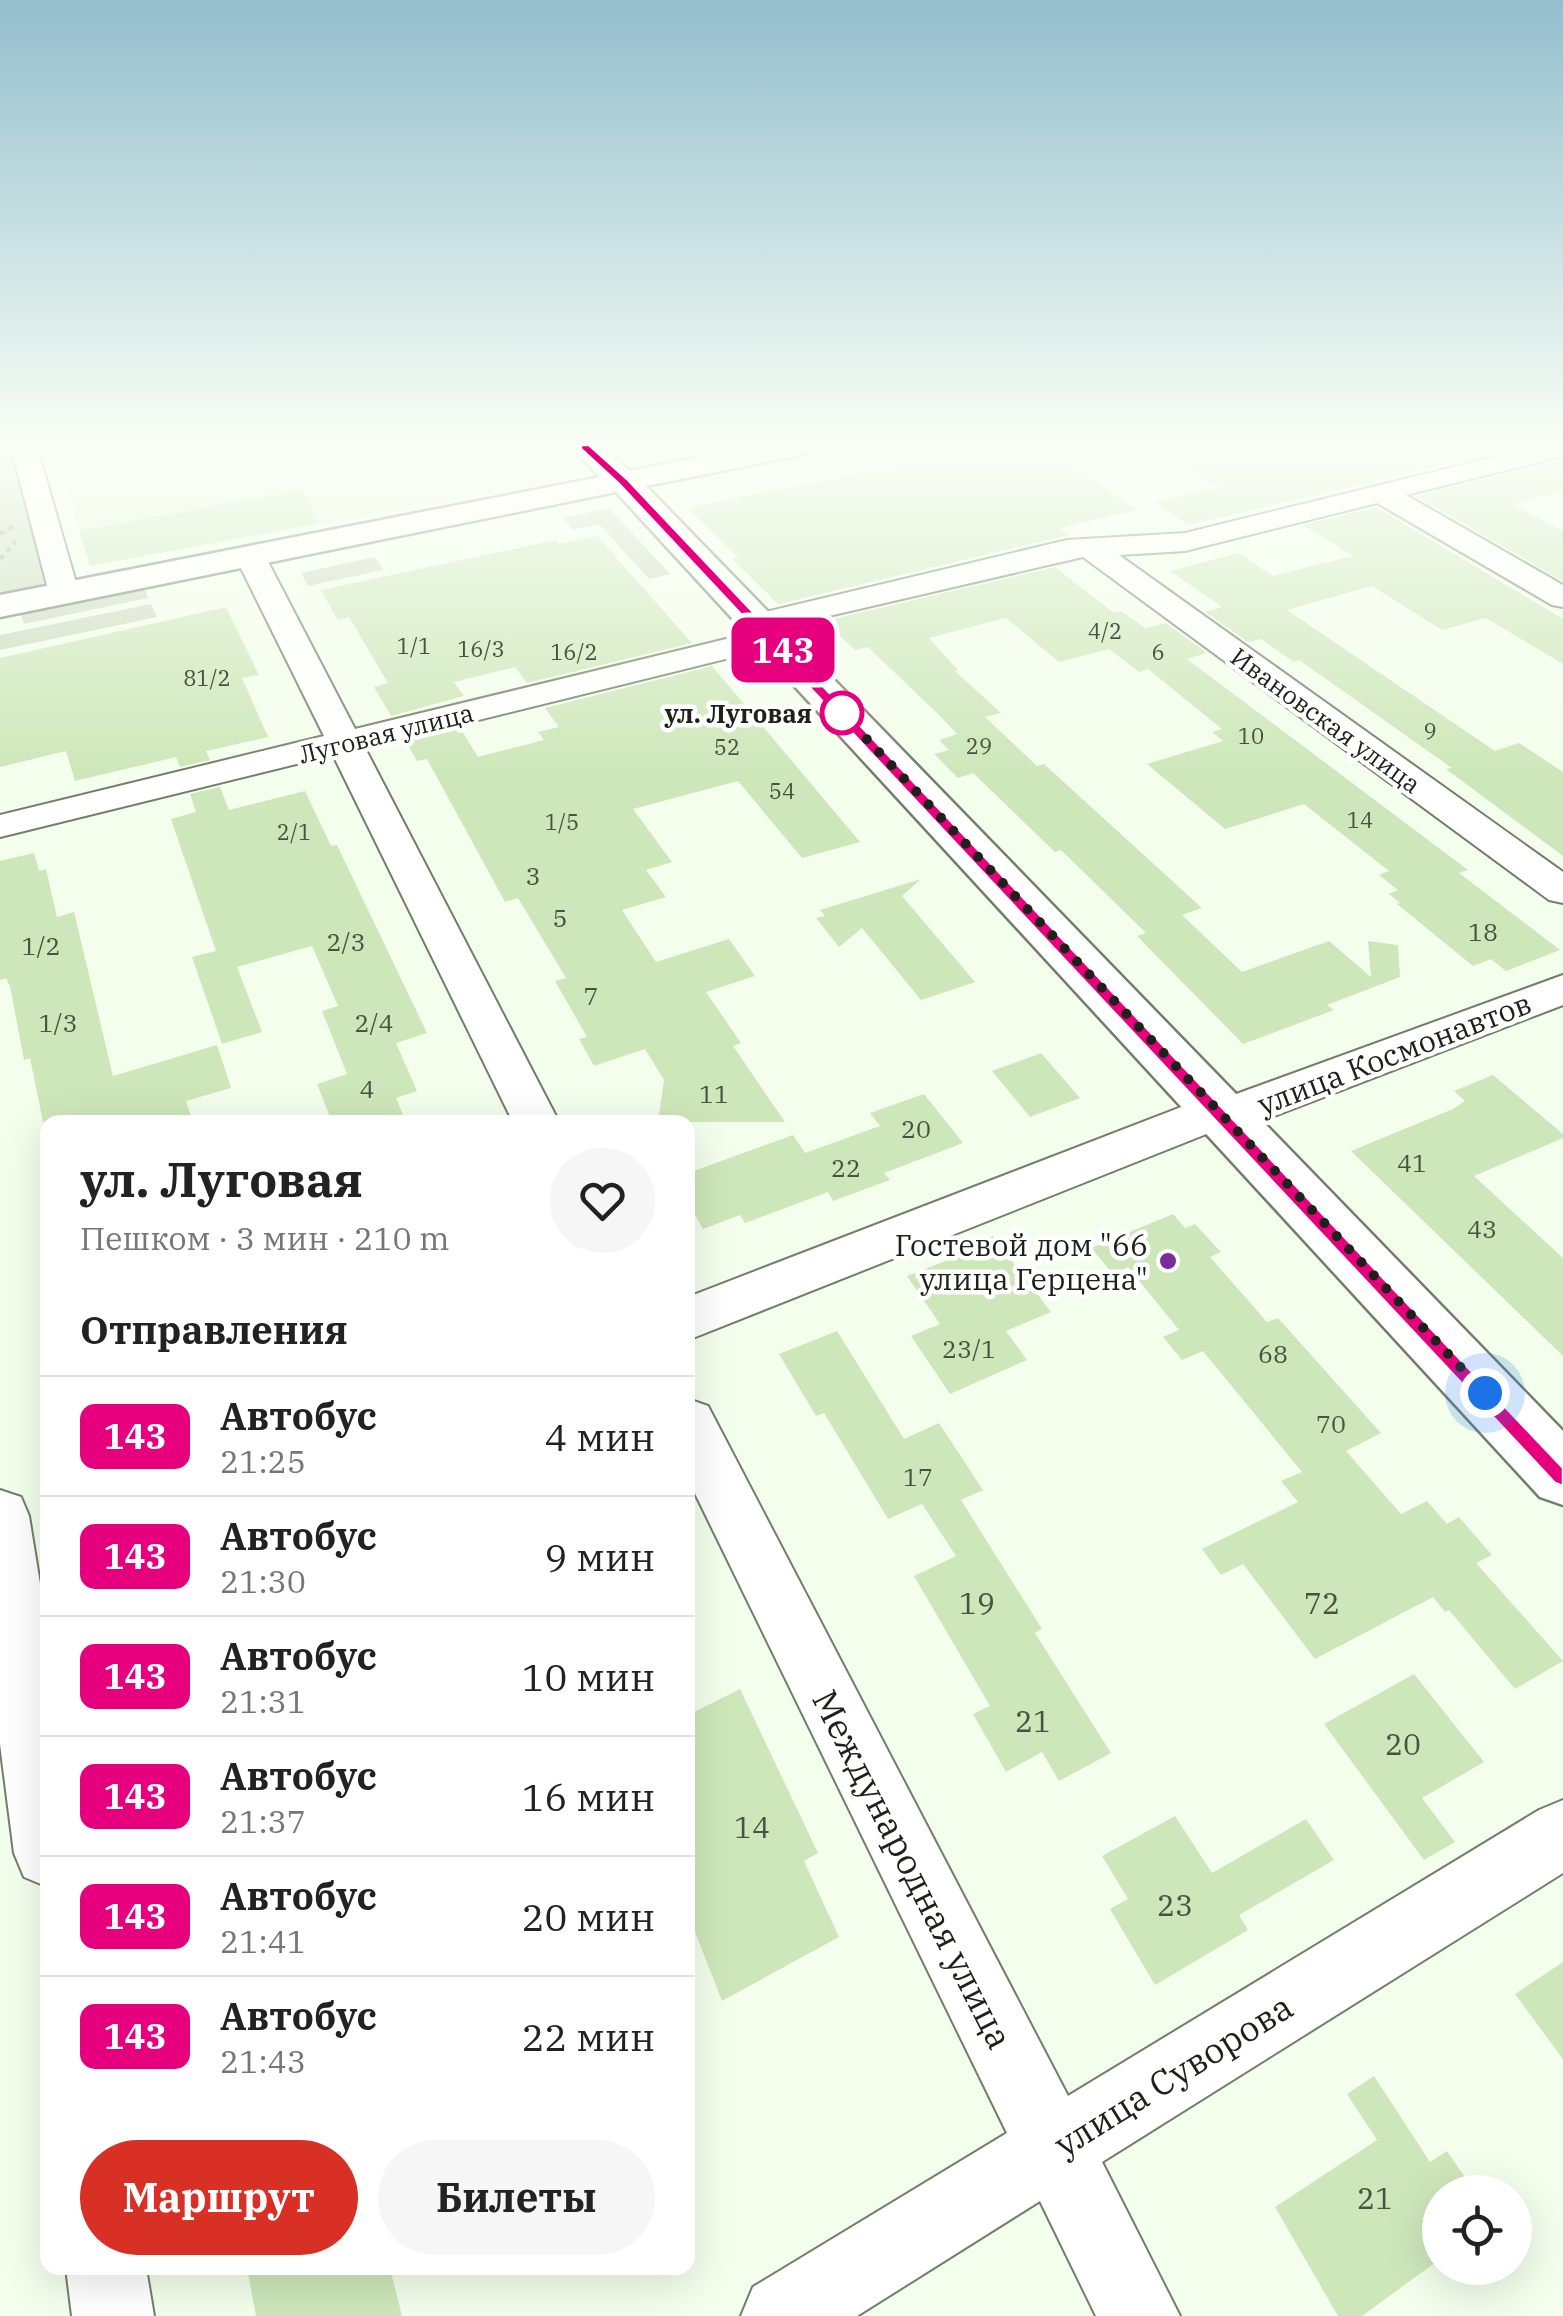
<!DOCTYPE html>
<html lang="ru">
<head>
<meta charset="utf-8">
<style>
	:root { --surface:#fff; --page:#f6f6f6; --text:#222; --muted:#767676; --line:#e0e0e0; --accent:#d93025 }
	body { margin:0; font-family:"IBM Plex Serif",serif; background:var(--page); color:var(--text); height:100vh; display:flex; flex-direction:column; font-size:38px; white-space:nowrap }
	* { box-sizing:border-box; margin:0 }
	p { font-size:32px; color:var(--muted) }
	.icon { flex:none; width:55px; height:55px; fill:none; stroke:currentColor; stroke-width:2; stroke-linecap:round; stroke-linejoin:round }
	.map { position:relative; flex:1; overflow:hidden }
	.details { position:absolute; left:40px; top:1115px; width:655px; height:1160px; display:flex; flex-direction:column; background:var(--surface); border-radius:20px; box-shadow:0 10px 40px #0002 }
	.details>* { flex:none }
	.badge { padding:0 20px; border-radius:15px; font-size:35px; line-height:65px }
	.fabs { position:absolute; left:1422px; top:2175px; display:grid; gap:20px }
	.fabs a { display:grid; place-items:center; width:110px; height:110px; border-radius:50%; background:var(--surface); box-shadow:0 10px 40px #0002; font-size:50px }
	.you { position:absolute; width:50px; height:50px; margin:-25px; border:8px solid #fff; border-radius:50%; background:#1a73e8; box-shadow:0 0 0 15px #1a73e833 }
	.map>.badge { position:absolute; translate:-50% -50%; box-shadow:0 0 0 5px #fff }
	h2 { padding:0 40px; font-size:38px; line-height:90px }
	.round { display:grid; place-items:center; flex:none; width:105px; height:105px; border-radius:52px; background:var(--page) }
	.headline { display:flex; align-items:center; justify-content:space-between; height:170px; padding:0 40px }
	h1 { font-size:48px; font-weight:700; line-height:75px }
	.cta { display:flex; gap:20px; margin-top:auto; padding:20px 40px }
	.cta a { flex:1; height:115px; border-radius:60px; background:var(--accent); color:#fff; font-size:40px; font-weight:700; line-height:115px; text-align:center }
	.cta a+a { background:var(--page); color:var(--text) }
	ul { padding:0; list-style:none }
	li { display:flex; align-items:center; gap:30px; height:120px; padding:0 40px; border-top:2px solid var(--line) }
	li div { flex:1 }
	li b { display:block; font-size:38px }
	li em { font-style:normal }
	li .badge { min-width:110px; font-weight:700; text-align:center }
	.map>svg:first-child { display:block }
	.built { fill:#e5f5d8 }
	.green { fill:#ccdbbf }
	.building { fill:#cee7ba }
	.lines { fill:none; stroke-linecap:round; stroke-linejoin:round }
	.minor-casing { stroke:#737e6a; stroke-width:4 }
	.tertiary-casing { stroke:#737e6a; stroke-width:5 }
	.path { stroke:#a0a899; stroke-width:4; stroke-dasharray:5 5; stroke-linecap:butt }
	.minor { fill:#fff; fill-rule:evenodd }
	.tertiary { fill:#fff; fill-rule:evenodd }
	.line { fill:#e6007e; stroke:#fff; stroke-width:2.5 }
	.walk { stroke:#1d2119; stroke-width:10; stroke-dasharray:0 18 }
	.stop-dot { fill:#fff; stroke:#e6007e; stroke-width:5 }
	.poi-dot { fill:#772d9f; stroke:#fff; stroke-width:4 }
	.labels { text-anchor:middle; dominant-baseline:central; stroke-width:9; stroke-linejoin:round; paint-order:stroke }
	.far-number-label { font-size:22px; fill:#495241 }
	.far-stop-label { font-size:25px; font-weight:bold; fill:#1d2119; stroke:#fff; text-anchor:end }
	.far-street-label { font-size:25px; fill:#1d2119; stroke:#fff }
	.number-label { font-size:25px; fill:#495241 }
	.street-label { font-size:30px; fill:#1d2119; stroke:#fff }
	.poi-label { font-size:30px; fill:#1d2119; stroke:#fff; text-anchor:end }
	.near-number-label { font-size:30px; fill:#495241 }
	.near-street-label { font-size:35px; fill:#1d2119; stroke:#fff }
</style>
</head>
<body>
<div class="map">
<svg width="1563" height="2316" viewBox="0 0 1563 2316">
	<rect width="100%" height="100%" fill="#f4feec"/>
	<!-- built -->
	<path class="built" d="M54,447H548L575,478L90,566Z"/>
	<!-- green -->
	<path class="green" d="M0,447H11L50,591L0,601Z
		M629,447H741L654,463L640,459Z
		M609,508L670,574L649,579L599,524L573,530L563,518Z
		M375,557L383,570L308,586L301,573Z
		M145,589L148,598L24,624L21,615Z
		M151,604L157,617L0,650V635Z"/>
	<!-- building -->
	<path class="building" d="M995,447H1044L1137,510L1060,528L1069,535L778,604L732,559L739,558L690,510L697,509L694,506Z
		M1253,447H1519L1188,525L1154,502L1218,488L1180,464Z
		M1563,460V491L1513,504L1563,531V581L1416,496Z
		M301,490L319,523L90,566L79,531Z
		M1376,507L1563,619V664L1486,618L1442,630L1372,586L1287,610L1495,751L1519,743L1563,772V856L1446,769L1452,768L1299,660L1294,662L1261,639L1248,642L1205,612L1222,607L1170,571L1238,553L1273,576L1353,556L1303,525Z
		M597,536L692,643L527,683L515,667L454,682L464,696L391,716L374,687L388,683L349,617L338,620L321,590L556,540L559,544Z
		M1055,567L1114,613L1121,611L1145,628L1166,623L1207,653L1187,659L1468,870L1459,873L1560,950L1506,971L1491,959L1473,966L1397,904L1400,903L1389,894L1398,890L1379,875L1389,871L1304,804L1225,829L1147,764L1223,741L1212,732L1222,729L1148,669L1139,672L1109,649L1059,662L1006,618L929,638L958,670L955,671L1001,713L985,717L1037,766L1044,764L1202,908L1182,915L1242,972L1329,941L1371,977L1368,941L1398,945L1400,977L1327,1005L1334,1010L1243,1044L1137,936L1146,933L1061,850L1055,852L973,773L958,778L934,754L949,750L939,740L957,734L940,716L868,647L855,650L824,621Z
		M226,607L259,675L242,678L268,737L206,751L210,760L180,767L176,757L75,781L66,751L0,767V658Z
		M712,666L860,842L802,858L738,781L633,809L672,862L646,870L666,897L622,910L656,962L729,939L755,976L706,992L741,1043L733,1046L785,1122H658L664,1080L645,1049L594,1066L579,1039L587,1037L555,981L566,978L518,898L505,902L427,759L417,761L406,742L460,728L478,757L544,740L538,732L559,727L545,708Z
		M220,787L229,810L305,791L331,846L337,845L427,1033L396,1043L417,1091L396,1098L406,1122H332L317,1084L347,1074L322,1011L338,1006L312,946L237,967L262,1032L222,1044L192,957L216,951L171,819L196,812L190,794Z
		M34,853L39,871L46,869L57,917L74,912L113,1076L217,1045L231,1088L186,1101L193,1122H43L30,1058L24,1060L10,986L6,978L0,980V861Z
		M921,879L902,896L975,982L921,1000L862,928L839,947L816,918L825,916L820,910Z
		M1041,1053L1080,1098L1030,1117L992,1071Z
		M1493,1075L1563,1134V1138L1474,1176L1563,1258V1356L1351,1151L1453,1109L1465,1101L1454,1091Z
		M924,1094L963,1143L884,1173L890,1180L833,1201L828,1192L745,1223L740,1215L703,1229L688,1203V1173L793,1135L805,1153L880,1126L870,1113Z
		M1173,1214L1185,1228L1195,1224L1221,1252L1210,1257L1267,1322L1278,1318L1381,1433L1346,1451L1401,1514L1427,1501L1447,1524L1459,1517L1492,1555L1476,1563L1563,1661L1515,1689L1449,1610L1445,1612L1433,1597L1315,1659L1243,1564L1221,1575L1202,1549L1298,1502L1281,1481L1302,1472L1203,1351L1182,1360L1163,1337L1179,1330L1128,1267L1113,1274L1091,1248Z
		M993,1236L1051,1312L1006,1331L1027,1360L950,1394L911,1336L940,1324L907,1276L966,1253L963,1248Z
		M837,1331L904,1439L939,1423L983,1490L961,1500L1042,1629L1035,1633L1111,1753L1059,1781L1042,1752L1006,1772L973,1714L990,1706L914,1576L956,1556L922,1504L888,1519L824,1413L816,1416L779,1354Z
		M1414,1674L1484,1762L1422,1798L1455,1842L1424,1860L1324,1724Z
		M740,1689L818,1853L804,1861L839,1937L722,2001L688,1914V1715Z
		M1175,1816L1212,1873L1306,1819L1334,1860L1239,1915L1248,1930L1155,1985L1110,1909L1128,1899L1102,1856Z
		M1563,1962V2059L1515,1994Z
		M1374,2076L1430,2162L1447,2151L1475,2192H1440V2259L1362,2316H1338L1275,2207L1377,2140L1347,2094Z
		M247,2268H390L402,2316H256Z"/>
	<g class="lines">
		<!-- minor casing -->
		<g class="minor-casing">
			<path id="minor" d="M11,447H37L79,593L75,600H53L49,593Z
				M1535,447H1563V456L1406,495L1563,585V607L1552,605L1377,503L1185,551L1119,555L1563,872V903L1549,900L1083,557L773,629L782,631L787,638L782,645L365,748L559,1122H513L333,755L0,837V815L324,736L235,556L240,550H260L265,556L355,729L755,632L746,630L741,623L746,616L757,614L1067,540L1185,533Z
				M1563,975V1005L1240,1129L1224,1134L1214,1131L688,1340V1297L1202,1099L1218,1094L1228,1097Z
				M688,1399L708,1406L1068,2096L1539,1810L1563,1800V1873L1102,2162L1180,2316H1096L1040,2201L857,2316H741L753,2287L1007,2133L688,1479Z
				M0,1490L21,1497L29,1516L48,1633V1887L24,1877L14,1853L0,1744Z
				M66,2268H146L154,2316H72Z"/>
		</g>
		<!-- tertiary casing -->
		<g class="tertiary-casing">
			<path id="tertiary" d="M570,447H603L630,471L750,447H811L807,453L796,456L646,486L1563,1431V1505L1540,1497L616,492L0,617V595L600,477Z"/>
		</g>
		<!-- path -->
		<path class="path" d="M0,534L14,526
			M0,559L16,541"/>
		<!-- minor -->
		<use href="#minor" class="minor"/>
		<!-- tertiary -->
		<use href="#tertiary" class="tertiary"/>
	</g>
	<!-- sky -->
	<linearGradient id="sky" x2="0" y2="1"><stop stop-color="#93becc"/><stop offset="0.58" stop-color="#fafff6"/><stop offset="1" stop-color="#fafff6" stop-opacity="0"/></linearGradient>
	<rect width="1563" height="771" fill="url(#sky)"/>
	<!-- line -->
	<path class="line" d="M581,445H589L627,479L1563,1468V1486L1555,1483L619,484L581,449Z"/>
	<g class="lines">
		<!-- walk -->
		<path class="walk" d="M842,713L1485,1393"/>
	</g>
	<!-- markers -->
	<circle class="stop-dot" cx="842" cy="713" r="20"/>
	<circle class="poi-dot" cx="1168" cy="1261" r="10"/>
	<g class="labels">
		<!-- far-number labels -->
		<g class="far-number-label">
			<text x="1105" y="630">4/2</text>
			<text x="414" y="645">1/1</text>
			<text x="481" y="648">16/3</text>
			<text x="574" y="651">16/2</text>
			<text x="1158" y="651">6</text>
			<text x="207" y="677">81/2</text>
			<text x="1430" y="730">9</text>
			<text x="1251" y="735">10</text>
			<text x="979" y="745">29</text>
			<text x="727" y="746">52</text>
			<text x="782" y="790">54</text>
			<text x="1360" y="819">14</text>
			<text x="562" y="821">1/5</text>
			<text x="294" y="831">2/1</text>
		</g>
		<!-- far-stop labels -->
		<g class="far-stop-label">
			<text x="812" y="713">ул. Луговая</text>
		</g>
		<!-- far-street labels -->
		<g class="far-street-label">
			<text transform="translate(1326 720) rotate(36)">Ивановская улица</text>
			<text transform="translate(386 733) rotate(-14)">Луговая улица</text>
		</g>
		<!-- number labels -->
		<g class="number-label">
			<text x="533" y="875">3</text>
			<text x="560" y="917">5</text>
			<text x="1483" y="931">18</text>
			<text x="346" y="941">2/3</text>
			<text x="41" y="945">1/2</text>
			<text x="591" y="995">7</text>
			<text x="58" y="1022">1/3</text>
			<text x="374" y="1022">2/4</text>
			<text x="367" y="1088">4</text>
			<text x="714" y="1093">11</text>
			<text x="916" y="1128">20</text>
			<text x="1412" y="1162">41</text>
			<text x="846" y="1167">22</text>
			<text x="1482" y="1228">43</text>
			<text x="969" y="1348">23/1</text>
			<text x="1273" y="1353">68</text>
			<text x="1331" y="1423">70</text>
			<text x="918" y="1476">17</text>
		</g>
		<!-- street labels -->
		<g class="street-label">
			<text transform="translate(1394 1053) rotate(-21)">улица Космонавтов</text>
		</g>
		<!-- poi labels -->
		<g class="poi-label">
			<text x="1148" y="1244">Гостевой дом "66<tspan x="1148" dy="34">улица Герцена"</tspan></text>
		</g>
		<!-- near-number labels -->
		<g class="near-number-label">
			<text x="977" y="1602">19</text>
			<text x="1322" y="1602">72</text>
			<text x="1033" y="1720">21</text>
			<text x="1403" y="1743">20</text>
			<text x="752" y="1826">14</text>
			<text x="1175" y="1904">23</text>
			<text x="1375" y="2197">21</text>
		</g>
		<!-- near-street labels -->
		<g class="near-street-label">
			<text transform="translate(913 1869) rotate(63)">Международная улица</text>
			<text transform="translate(1173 2075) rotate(-32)">улица Суворова</text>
		</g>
	</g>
</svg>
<div class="fabs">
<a><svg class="icon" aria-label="locate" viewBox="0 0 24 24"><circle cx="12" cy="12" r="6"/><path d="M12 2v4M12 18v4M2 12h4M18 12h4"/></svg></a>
</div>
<div class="you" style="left:1485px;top:1393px"></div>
<b class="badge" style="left:783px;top:650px;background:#e6007e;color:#fff">143</b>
<section class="details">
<div class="headline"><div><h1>ул. Луговая</h1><p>Пешком · 3 мин · 210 m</p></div><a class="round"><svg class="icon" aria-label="heart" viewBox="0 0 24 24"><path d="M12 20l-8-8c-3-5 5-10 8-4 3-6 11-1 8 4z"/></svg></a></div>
<h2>Отправления</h2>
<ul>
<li><span class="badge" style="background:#e6007e;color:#fff">143</span><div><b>Автобус</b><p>21:25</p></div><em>4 мин</em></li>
<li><span class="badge" style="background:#e6007e;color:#fff">143</span><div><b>Автобус</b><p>21:30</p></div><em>9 мин</em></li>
<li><span class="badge" style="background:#e6007e;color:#fff">143</span><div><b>Автобус</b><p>21:31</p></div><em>10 мин</em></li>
<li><span class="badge" style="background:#e6007e;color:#fff">143</span><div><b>Автобус</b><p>21:37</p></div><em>16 мин</em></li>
<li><span class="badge" style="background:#e6007e;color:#fff">143</span><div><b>Автобус</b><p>21:41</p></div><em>20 мин</em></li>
<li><span class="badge" style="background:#e6007e;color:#fff">143</span><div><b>Автобус</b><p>21:43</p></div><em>22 мин</em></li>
</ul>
<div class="cta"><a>Маршрут</a><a>Билеты</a></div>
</section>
</div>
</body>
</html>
